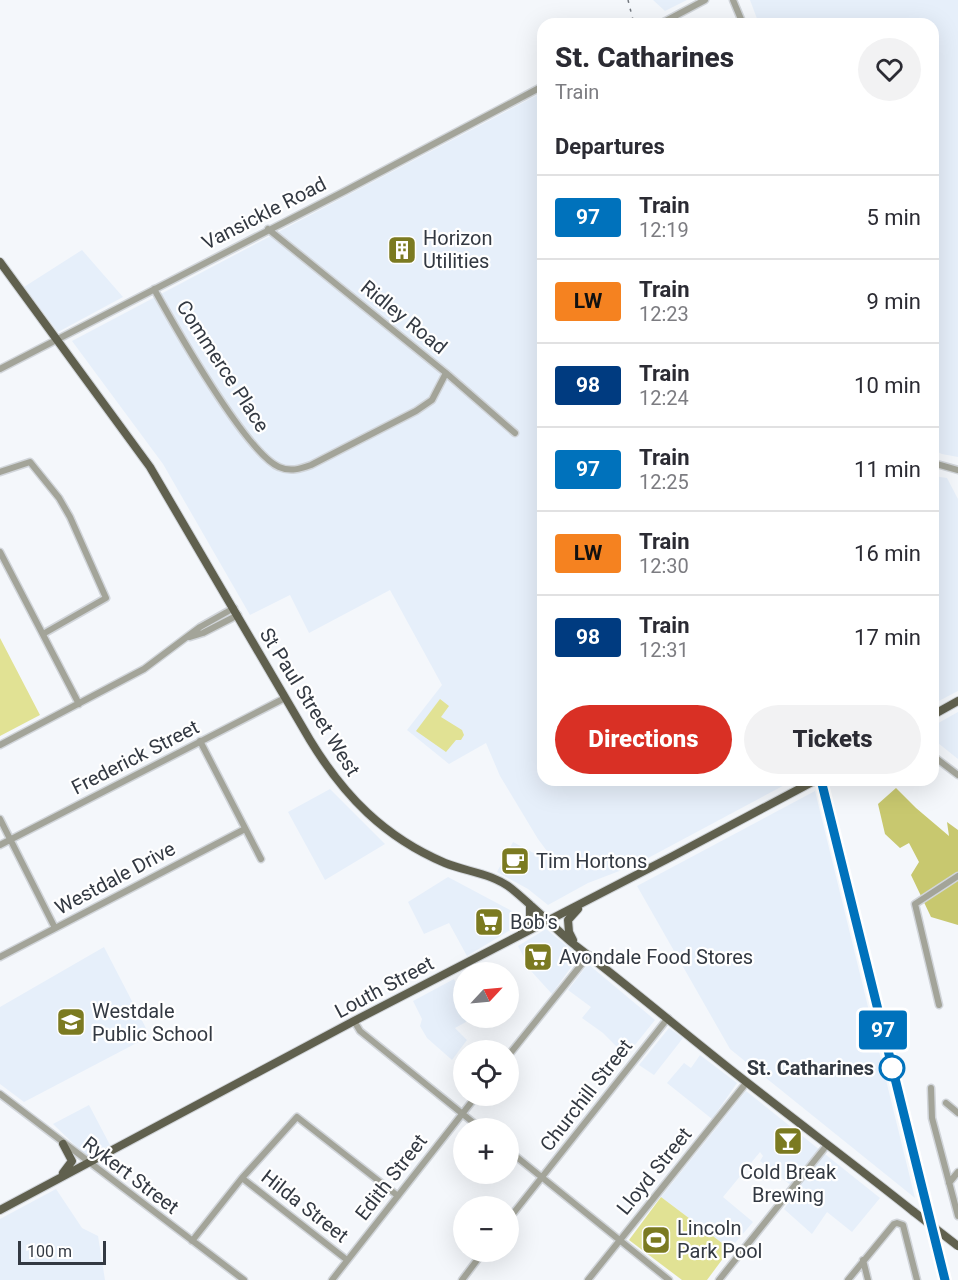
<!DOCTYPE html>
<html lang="en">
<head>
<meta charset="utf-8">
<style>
	:root { --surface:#fff; --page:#f2f2f3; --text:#2b2b33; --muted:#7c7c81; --line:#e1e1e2; --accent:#d93025 }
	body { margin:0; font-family:Roboto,sans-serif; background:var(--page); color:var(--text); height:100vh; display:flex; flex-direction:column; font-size:22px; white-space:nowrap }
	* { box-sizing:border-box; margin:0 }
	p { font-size:20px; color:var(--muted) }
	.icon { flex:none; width:33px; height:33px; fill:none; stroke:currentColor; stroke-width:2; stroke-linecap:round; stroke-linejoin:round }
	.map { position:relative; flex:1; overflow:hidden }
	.sheet { position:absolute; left:537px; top:18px; width:402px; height:768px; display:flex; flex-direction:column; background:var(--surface); border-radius:18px; box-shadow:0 6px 24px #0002 }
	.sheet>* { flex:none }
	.badge { padding:0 12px; border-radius:4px; font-size:21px; line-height:39px }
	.needle { width:39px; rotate:64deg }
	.fabs { position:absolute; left:453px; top:962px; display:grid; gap:12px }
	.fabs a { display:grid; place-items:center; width:66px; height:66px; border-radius:50%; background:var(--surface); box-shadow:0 6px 24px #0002; font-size:30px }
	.scale { position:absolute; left:18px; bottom:15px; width:88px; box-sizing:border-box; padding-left:6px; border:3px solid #333942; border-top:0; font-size:16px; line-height:21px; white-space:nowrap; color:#333942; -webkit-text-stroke:4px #fff; paint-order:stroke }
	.map>.badge { position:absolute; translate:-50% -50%; box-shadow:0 0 0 3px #fff }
	h2 { padding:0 18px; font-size:22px; line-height:54px }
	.round { display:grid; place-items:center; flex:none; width:63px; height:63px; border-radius:32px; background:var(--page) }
	.summary { display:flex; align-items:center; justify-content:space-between; height:102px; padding:0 18px }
	h1 { font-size:28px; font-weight:800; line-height:45px }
	.button { display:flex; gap:12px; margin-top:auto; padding:12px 18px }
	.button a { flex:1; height:69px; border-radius:36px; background:var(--accent); color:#fff; font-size:24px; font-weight:800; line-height:69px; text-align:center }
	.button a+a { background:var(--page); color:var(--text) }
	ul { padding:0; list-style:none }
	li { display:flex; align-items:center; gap:18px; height:84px; padding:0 18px; border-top:2px solid var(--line) }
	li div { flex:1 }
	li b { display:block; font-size:22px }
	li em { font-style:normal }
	li .badge { min-width:66px; font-weight:700; text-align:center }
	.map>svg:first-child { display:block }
	.built { fill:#e6effa }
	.green { fill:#e1e294 }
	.forest { fill:#c8c86f }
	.water { fill:#85b8fc }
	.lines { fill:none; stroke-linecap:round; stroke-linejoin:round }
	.minor-casing { stroke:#d1d5da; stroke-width:9 }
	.major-casing { stroke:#d1d5da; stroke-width:10 }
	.minor { stroke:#a3a499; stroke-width:6 }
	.major { stroke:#60604e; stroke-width:8 }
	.rail { stroke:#72777e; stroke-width:1.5; stroke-dasharray:3 6; stroke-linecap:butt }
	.major-bridge-casing { stroke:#d1d5da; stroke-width:10; stroke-linecap:butt }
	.major-bridge { stroke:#60604e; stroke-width:8 }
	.line-casing { stroke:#fff; stroke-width:14 }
	.line { stroke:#0072bc; stroke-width:9 }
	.stop-dot { fill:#fff; stroke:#0072bc; stroke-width:3 }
	.labels { text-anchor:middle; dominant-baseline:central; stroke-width:4.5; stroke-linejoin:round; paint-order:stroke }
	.street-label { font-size:20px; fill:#333942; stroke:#fff }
	.poi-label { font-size:20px; fill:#333942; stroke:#fff; text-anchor:start }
	.stop-label { font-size:20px; font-weight:bold; fill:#333942; stroke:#fff; text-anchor:end }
</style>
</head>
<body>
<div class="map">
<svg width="958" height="1280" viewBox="0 0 958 1280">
	<rect width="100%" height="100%" fill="#f4f7fb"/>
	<!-- built -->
	<path class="built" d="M653,0H687L665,11Z
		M750,0H958V457L942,454L933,450V24H759Z
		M543,92V780H794L635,865L588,883L548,905L528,889L497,872L513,842L558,866L538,839L500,776L486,743L449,764L407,730L442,685L390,590L309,633L290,595L250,615L163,464L72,341Z
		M82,250L123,297L58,332L24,287Z
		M933,476L947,478L958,499V691L933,704Z
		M958,712V759L933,739V726Z
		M330,789L385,844L325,880L288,812Z
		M815,791L915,1198L730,1049L637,886Z
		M448,877L523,917L522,923L467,956L449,923L424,934L408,902Z
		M546,929L579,956L552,994L531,971L518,946Z
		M104,947L150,1036L24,1102L0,1084V1007Z
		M588,964L655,1020L626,1056L603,1033L582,1018L591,1007L568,990Z
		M454,979L463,997L464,1017H475L455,1028L467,1040L452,1060L427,1038L420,1026L422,1019L413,1001Z
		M669,1028L683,1038L654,1075L639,1065Z
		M700,1055L737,1083L712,1119L667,1083L684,1063L691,1068Z
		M746,1091L880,1198L852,1232L827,1212L812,1234L784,1209L797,1190L760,1161L763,1156L760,1152L723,1197L753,1222L730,1249L661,1197Z
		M89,1105L110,1145L87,1157L53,1124Z
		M56,1189L82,1228L98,1236L105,1280H0V1219Z"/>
	<!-- green -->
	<path class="green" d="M0,638L40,715L0,736Z
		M440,699L449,706L441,717L462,730L464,735L461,740H456L446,752L416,731Z
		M661,1197L730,1249L707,1280H682L629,1240Z"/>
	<!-- forest -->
	<path class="forest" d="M896,788L916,808L949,836L947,822L958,830V925L931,917L911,875L919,862L909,843L900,848L885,834L878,804Z"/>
	<!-- water -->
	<path class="water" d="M654,1231L665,1240L658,1248L647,1239Z"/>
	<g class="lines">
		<!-- minor casing -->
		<g class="minor-casing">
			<path id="minor" d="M733,0L743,24
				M660,24L705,0
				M268,229L446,373L515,433
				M154,289C174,325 246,453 279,467C290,472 300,469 311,465L416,411L432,400L446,373
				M0,369L345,191L543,86
				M933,463L958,470
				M0,472L30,462L59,498L70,517L106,598L43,634
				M0,552L79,704
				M190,637L203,633L238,615
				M200,741L261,859
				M0,745L144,669L200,627L234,608
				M933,756L958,775
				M0,819L55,928
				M0,845L285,698
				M0,957L245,829
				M939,1005L915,904L958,876
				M354,1021L360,1031L480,1128
				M508,1056L589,955
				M931,1088L932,1118L958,1216
				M0,1094L244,1280
				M946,1103L958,1113
				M508,1150L669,1280
				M242,1178L347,1260
				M949,1183L958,1172
				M508,1220L668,1018
				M192,1241L242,1178L297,1117L398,1196
				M863,1260L868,1280
				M332,1280L477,1095
				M462,1280L484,1251
				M588,1280L747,1082
				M719,1280L827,1145
				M848,1280L894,1224L897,1223L903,1225L917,1280"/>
		</g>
		<!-- major casing -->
		<g class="major-casing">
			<path id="major" d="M0,262L150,467L310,740C344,796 384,837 445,863C467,872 492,873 512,889C534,907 554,928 576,946C635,991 691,1039 749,1084C804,1127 860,1169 914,1212
				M933,715L958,701
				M521,934L530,917V905
				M573,940L569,932L568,920L578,909
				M63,1173L72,1161L63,1144
				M0,1210L354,1021L673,856L816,780"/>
		</g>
		<!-- minor -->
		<use href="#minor" class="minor"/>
		<!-- major -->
		<use href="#major" class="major"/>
		<!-- rail -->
		<path class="rail" d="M628,0L634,24
			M824,780L949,1280"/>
		<!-- major-bridge casing -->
		<g class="major-bridge-casing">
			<path id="major-bridge" d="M914,1212L958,1246"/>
		</g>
		<!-- major-bridge -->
		<use href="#major-bridge" class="major-bridge"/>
	</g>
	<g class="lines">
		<!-- line casing -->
		<g class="line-casing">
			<path id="line" d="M821,780L945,1280"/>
		</g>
		<!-- line -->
		<use href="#line" class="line"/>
	</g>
	<!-- icons -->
	<defs>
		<g id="building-square" transform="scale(1.5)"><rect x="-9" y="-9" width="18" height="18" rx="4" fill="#7b7a21" stroke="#fff"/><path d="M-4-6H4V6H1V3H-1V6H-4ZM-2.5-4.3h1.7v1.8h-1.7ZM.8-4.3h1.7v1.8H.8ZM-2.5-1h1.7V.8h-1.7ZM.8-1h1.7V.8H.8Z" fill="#fff"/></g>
		<g id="cafe-square" transform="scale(1.5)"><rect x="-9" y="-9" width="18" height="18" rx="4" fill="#7b7a21" stroke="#fff"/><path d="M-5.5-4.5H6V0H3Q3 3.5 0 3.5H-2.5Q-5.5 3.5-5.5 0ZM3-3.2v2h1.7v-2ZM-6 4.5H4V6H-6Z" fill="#fff"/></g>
		<g id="supermarket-square" transform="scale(1.5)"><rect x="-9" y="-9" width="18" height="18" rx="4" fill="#7b7a21" stroke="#fff"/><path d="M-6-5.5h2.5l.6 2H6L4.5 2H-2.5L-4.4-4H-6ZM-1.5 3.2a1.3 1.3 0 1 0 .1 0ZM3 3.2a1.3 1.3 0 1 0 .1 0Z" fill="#fff"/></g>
		<g id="school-square" transform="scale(1.5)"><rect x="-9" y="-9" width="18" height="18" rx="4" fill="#7b7a21" stroke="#fff"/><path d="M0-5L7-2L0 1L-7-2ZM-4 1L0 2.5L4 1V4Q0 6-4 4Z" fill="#fff"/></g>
		<g id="bar-square" transform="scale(1.5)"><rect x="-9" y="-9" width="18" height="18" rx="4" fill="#7b7a21" stroke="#fff"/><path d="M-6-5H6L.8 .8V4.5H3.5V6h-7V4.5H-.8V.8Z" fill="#fff"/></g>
		<g id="stadium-square" transform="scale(1.5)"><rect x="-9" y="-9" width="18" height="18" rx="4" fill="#7b7a21" stroke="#fff"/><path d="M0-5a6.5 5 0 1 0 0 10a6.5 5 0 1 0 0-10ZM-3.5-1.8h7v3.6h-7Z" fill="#fff"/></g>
	</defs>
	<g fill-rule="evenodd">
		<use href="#building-square" x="402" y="250"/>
		<use href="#cafe-square" x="515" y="861"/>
		<use href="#supermarket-square" x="489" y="922"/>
		<use href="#supermarket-square" x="538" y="957"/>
		<use href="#school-square" x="71" y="1022"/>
		<use href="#bar-square" x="788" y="1141"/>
		<use href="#stadium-square" x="656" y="1240"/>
	</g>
	<!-- markers -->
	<circle class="stop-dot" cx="892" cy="1068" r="12"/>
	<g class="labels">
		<!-- street labels -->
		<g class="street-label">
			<text transform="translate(264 213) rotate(-27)">Vansickle Road</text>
			<text transform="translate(404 317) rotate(39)">Ridley Road</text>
			<text transform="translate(223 366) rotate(57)">Commerce Place</text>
			<text transform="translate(310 702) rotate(58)">St Paul Street West</text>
			<text transform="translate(135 757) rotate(-27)">Frederick Street</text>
			<text transform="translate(115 878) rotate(-28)">Westdale Drive</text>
			<text transform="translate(384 987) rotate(-28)">Louth Street</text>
			<text transform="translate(586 1095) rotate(-52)">Churchill Street</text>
			<text transform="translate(654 1171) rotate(-51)">Lloyd Street</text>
			<text transform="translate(131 1175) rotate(37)">Rykert Street</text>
			<text transform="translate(391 1177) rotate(-52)">Edith Street</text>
			<text transform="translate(305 1206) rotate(38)">Hilda Street</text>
		</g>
		<!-- poi labels -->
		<g class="poi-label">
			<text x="423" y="238">Horizon<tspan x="423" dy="23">Utilities</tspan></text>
			<text x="536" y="861">Tim Hortons</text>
			<text x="510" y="922">Bob's</text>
			<text x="559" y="957">Avondale Food Stores</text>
			<text x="92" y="1011">Westdale<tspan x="92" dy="23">Public School</tspan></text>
			<text x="788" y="1172" text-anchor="middle">Cold Break<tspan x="788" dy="23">Brewing</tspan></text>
			<text x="677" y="1228">Lincoln<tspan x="677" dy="23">Park Pool</tspan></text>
		</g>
		<!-- stop labels -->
		<g class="stop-label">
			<text x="874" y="1068">St. Catharines</text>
		</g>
	</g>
</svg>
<div class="fabs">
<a><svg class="needle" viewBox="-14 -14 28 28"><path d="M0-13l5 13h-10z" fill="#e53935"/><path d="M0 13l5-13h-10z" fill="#7c7c81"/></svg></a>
<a><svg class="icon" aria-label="locate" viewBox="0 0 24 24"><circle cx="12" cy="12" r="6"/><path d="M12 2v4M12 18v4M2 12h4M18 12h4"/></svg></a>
<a>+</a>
<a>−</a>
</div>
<div class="scale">100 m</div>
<b class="badge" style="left:883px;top:1030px;background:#0072bc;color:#fff">97</b>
<section class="sheet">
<div class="summary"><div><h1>St. Catharines</h1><p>Train</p></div><a class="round"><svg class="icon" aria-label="heart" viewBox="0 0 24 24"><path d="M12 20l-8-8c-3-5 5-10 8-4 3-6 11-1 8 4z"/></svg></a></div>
<h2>Departures</h2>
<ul>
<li><span class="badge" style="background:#0072bc;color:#fff">97</span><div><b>Train</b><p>12:19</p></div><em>5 min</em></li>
<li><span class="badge" style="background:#f58220;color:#111">LW</span><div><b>Train</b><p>12:23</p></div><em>9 min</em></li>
<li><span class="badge" style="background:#003b80;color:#fff">98</span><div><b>Train</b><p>12:24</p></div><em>10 min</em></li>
<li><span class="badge" style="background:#0072bc;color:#fff">97</span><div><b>Train</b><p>12:25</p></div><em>11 min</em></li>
<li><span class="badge" style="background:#f58220;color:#111">LW</span><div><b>Train</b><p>12:30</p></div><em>16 min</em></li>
<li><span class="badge" style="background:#003b80;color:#fff">98</span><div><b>Train</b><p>12:31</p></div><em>17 min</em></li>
</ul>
<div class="button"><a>Directions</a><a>Tickets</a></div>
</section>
</div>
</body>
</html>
